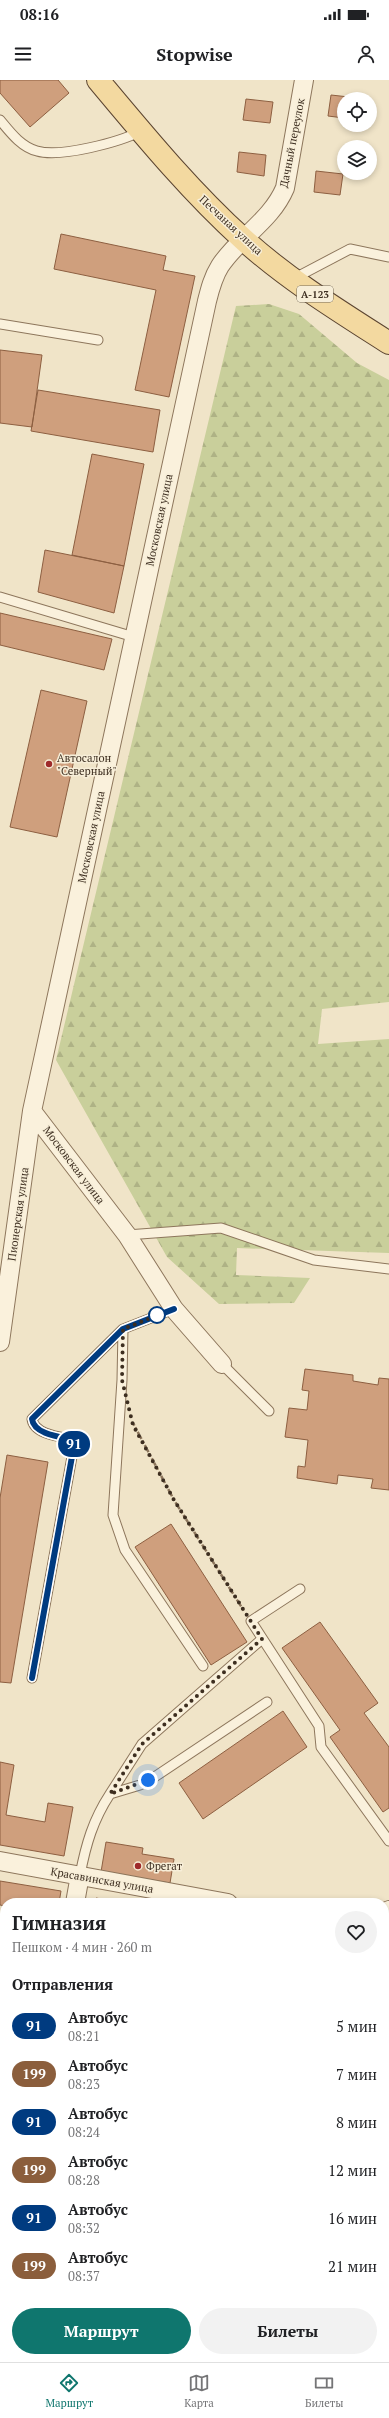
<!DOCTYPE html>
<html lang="ru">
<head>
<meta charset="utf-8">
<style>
	:root { --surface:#fff; --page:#f2f2f2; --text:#202124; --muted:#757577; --line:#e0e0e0; --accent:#0f766e }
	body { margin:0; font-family:"PT Serif",serif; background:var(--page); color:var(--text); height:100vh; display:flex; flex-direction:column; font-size:15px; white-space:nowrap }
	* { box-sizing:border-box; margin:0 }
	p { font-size:13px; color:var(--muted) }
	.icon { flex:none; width:22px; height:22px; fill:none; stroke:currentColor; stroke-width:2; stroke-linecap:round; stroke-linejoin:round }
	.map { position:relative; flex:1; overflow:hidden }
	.details { position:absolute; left:0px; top:1818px; width:389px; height:464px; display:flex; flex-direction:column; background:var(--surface); border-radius:16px 16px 0 0; box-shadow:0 2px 6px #0003 }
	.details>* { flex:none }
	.badge { padding:0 8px; border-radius:13px; font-size:14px; line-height:26px }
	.buttons { position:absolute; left:337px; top:12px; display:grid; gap:8px }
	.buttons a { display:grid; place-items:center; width:40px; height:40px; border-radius:50%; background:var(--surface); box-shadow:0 2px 6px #0003; font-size:20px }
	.you { position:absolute; width:20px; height:20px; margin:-10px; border:3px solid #fff; border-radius:50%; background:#1a73e8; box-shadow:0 0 0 6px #1a73e833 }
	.map>.badge { position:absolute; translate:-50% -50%; box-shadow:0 0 0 2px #fff }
	h2 { padding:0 12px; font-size:15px; line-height:36px }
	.round { display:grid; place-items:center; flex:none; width:42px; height:42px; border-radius:21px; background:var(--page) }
	.headline { display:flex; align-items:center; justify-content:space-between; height:68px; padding:0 12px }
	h1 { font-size:19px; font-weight:700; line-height:30px }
	.cta { display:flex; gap:8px; margin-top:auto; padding:8px 12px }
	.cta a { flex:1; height:46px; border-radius:24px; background:var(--accent); color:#fff; font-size:16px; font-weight:700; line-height:46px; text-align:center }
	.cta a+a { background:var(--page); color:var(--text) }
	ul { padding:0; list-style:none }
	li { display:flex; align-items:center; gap:12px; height:48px; padding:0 12px }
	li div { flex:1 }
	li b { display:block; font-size:15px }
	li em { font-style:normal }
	li .badge { min-width:44px; font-weight:700; text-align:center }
	.status { display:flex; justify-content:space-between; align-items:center; height:28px; padding:0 20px; background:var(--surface); direction:ltr }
	.status svg { height:11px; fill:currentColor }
	header { display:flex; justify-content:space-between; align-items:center; height:52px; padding:0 12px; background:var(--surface); font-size:18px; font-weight:700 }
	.menu { display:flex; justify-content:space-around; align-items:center; height:56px; border-top:1px solid var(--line); background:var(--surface); font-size:11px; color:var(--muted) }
	.menu a { display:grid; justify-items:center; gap:2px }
	.menu .current { color:var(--accent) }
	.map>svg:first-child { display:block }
	.forest { fill:url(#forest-firs) }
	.building { fill:#cf9f7d; stroke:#8d5f41 }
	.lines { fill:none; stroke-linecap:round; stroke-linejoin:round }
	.lane-casing { stroke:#8d765c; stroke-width:11 }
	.street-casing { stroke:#8d765c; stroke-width:20 }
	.primary-casing { stroke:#5b4430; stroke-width:24 }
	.path { stroke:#8d765c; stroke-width:2.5; stroke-dasharray:3 2; stroke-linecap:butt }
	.lane { stroke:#faf1dc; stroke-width:9 }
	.street { stroke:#faf1dc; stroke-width:18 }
	.primary { stroke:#f3d9a0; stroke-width:22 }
	.line-casing { stroke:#fff; stroke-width:9 }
	.line { stroke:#003b80; stroke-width:6 }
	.walk { stroke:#3d2e20; stroke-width:4; stroke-dasharray:0 7.2 }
	.poi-dot { fill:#9e2a2b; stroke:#f7eed8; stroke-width:1.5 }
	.stop-dot { fill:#fff; stroke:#003b80; stroke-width:2 }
	.labels { text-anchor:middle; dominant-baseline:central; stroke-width:3; stroke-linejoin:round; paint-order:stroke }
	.shield { fill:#f7eed8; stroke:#756857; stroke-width:1 }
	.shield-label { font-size:10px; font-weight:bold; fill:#3d2e20 }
	.street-label { font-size:11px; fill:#3d2e20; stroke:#f7eed8 }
	.poi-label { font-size:11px; fill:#3d2e20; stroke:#f7eed8; text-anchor:start }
</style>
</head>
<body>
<div class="status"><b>08:16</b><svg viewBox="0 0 49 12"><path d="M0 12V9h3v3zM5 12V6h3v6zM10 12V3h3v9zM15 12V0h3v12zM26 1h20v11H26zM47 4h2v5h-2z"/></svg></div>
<header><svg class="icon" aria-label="menu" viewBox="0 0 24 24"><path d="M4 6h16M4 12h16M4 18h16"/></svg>Stopwise<svg class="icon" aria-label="person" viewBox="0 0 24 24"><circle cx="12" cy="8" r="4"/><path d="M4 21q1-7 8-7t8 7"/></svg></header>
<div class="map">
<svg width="389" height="2282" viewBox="0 0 389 2282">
	<defs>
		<pattern id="forest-firs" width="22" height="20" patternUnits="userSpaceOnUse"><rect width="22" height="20" fill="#c9cf9b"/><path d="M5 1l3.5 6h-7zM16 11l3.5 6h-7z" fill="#aeb285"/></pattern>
	</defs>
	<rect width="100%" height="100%" fill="#f0e4c8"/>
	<!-- forest -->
	<path class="forest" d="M269,224L299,234L357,283L389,300V922L322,929L318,964L389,959V1173L237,1168L236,1195L310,1198L294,1223L219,1224L167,1177L56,980L236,226Z"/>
	<!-- building -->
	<path class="building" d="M0,0H58L69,13L30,47L0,13Z
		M331,15L358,18V19H344V38L328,36Z
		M246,19L273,22L270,43L243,40Z
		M239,72L266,75L264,96L237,92Z
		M316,91L343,94L340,115L314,112Z
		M61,154L166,176L163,190L195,196L169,317L135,310L156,210L54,189Z
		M0,270L42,275L32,347L0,343Z
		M38,310L160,330L153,372L31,351Z
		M92,374L144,384L124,486L72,475Z
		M45,470L124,486L114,533L38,512Z
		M0,533L112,559L104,590L0,565Z
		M41,610L87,621L57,757L10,747Z
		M305,1289L353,1295V1301L378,1305L379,1298L389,1299V1410L371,1408L373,1399L338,1395L337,1404L297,1398L298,1386L305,1387L308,1360L285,1357L289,1328L307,1330L309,1311L302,1310Z
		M7,1375L48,1382L11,1603L0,1602V1418Z
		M171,1444L247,1562L211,1585L135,1467Z
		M320,1542L378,1623L364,1633L389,1667V1728L383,1732L330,1657L340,1650L282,1568Z
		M283,1631L307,1667L203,1739L179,1703Z
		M0,1682L14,1685L6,1735L45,1742L48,1723L73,1727L64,1776L0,1765Z
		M106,1762L143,1768L142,1774L174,1779L170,1803L101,1792Z
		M0,1801L61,1811L59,1823H5V1826L0,1825Z
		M96,1818L123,1823H96Z
		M389,1959V1984L384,1977V1963Z
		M1,1997H5V2080L0,2079Z
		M0,2131H4L0,2163Z
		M389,2180V2228L384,2231V2183Z
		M26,2277H50L49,2282H26Z
		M205,2277H242L240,2282H203Z
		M323,2277H371L374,2281L326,2282Z"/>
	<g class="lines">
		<!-- lane casing -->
		<g class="lane-casing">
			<path id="lane" d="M0,40C10,52 21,67 37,71C60,78 120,62 141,51
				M293,199L350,169L389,177
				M0,244L98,260
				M0,517L134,557
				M127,1155L221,1148L314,1180L389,1189
				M123,1249L122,1300L113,1435L125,1470L203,1586
				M222,1284L269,1331
				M300,1509L251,1541L319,1646L321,1667L389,1761
				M32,1598L75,1360C62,1357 34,1355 32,1339L123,1249L174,1229
				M110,1714L142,1664L262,1559
				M80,1795C86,1764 93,1740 110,1714L140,1705L156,1696L267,1622
				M384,1928L389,1925
				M384,2238L389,2234
				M191,2282L193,2277
				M246,2282L248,2277"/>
		</g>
		<!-- street casing -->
		<g class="street-casing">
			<path id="street" d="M0,1262L32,1031
				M222,1284L174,1229L127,1155L32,1031L207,221C210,209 213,197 220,186C239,157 271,141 285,108L304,0
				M0,1781L228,1823
				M75,1823L80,1795
				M384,1837L389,1830
				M384,2122L389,2131
				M384,2165L389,2162
				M0,2266L5,2236
				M290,2282L291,2277"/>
		</g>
		<!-- primary casing -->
		<g class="primary-casing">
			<path id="primary" d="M98,0C144,55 190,111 243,159C287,199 339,231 389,263"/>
		</g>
		<!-- path -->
		<path class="path" d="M133,1343L174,1420L244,1531"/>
		<!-- lane -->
		<use href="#lane" class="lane"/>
		<!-- street -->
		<use href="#street" class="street"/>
		<!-- primary -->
		<use href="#primary" class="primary"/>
	</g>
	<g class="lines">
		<!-- line casing -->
		<g class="line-casing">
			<path id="line" d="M32,1598L75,1360C62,1357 34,1355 32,1339L123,1249L174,1229"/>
		</g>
		<!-- line -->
		<use href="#line" class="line"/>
		<!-- walk -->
		<path class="walk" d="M148,1700L110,1714L142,1664L262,1559L174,1420L133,1345L122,1300L123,1249L161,1234L157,1235"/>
	</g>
	<!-- markers -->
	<g class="poi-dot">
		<circle cx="49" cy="684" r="4"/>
		<circle cx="138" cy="1786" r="4"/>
	</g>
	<circle class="stop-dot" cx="157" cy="1235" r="8"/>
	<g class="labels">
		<!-- shield labels -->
		<rect class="shield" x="297" y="206" width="36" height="16" rx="3"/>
		<g class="shield-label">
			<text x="315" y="214">А-123</text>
		</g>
		<!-- street labels -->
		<g class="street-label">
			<text transform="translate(292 63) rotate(-79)">Дачный переулок</text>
			<text transform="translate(231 145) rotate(43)">Песчаная улица</text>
			<text transform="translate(159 440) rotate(-78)">Московская улица</text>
			<text transform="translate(91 757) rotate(-78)">Московская улица</text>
			<text transform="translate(74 1085) rotate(53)">Московская улица</text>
			<text transform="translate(18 1134) rotate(-82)">Пионерская улица</text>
			<text transform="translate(102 1800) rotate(10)">Красавинская улица</text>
		</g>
		<!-- poi labels -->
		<g class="poi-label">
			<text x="57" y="678">Автосалон<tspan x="57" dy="13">"Северный"</tspan></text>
			<text x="146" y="1786">Фрегат</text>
		</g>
	</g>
</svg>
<div class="buttons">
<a><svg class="icon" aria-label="locate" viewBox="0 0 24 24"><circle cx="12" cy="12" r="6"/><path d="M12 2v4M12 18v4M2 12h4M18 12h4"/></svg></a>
<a><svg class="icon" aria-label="layers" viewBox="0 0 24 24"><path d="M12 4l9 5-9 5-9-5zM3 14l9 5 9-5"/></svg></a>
</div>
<div class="you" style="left:148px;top:1700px"></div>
<b class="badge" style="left:74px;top:1364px;background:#003b80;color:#fff">91</b>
<section class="details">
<div class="headline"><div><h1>Гимназия</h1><p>Пешком · 4 мин · 260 m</p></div><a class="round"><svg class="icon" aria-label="heart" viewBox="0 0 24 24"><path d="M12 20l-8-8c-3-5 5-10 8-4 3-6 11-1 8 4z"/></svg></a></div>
<h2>Отправления</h2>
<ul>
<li><span class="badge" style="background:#003b80;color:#fff">91</span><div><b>Автобус</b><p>08:21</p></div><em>5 мин</em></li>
<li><span class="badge" style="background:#8b5e3c;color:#fff">199</span><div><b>Автобус</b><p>08:23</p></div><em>7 мин</em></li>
<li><span class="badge" style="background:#003b80;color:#fff">91</span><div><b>Автобус</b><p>08:24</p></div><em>8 мин</em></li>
<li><span class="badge" style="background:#8b5e3c;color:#fff">199</span><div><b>Автобус</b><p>08:28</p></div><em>12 мин</em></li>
<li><span class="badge" style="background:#003b80;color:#fff">91</span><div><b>Автобус</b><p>08:32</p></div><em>16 мин</em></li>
<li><span class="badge" style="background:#8b5e3c;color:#fff">199</span><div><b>Автобус</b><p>08:37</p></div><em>21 мин</em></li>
</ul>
<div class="cta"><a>Маршрут</a><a>Билеты</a></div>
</section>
</div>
<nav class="menu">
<a class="current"><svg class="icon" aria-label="directions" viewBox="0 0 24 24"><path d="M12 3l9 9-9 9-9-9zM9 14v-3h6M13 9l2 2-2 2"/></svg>Маршрут</a>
<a><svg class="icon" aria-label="map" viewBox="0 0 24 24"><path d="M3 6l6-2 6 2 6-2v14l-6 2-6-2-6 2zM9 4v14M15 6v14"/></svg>Карта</a>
<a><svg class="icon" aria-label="tickets" viewBox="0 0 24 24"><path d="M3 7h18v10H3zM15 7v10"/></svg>Билеты</a>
</nav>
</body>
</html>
